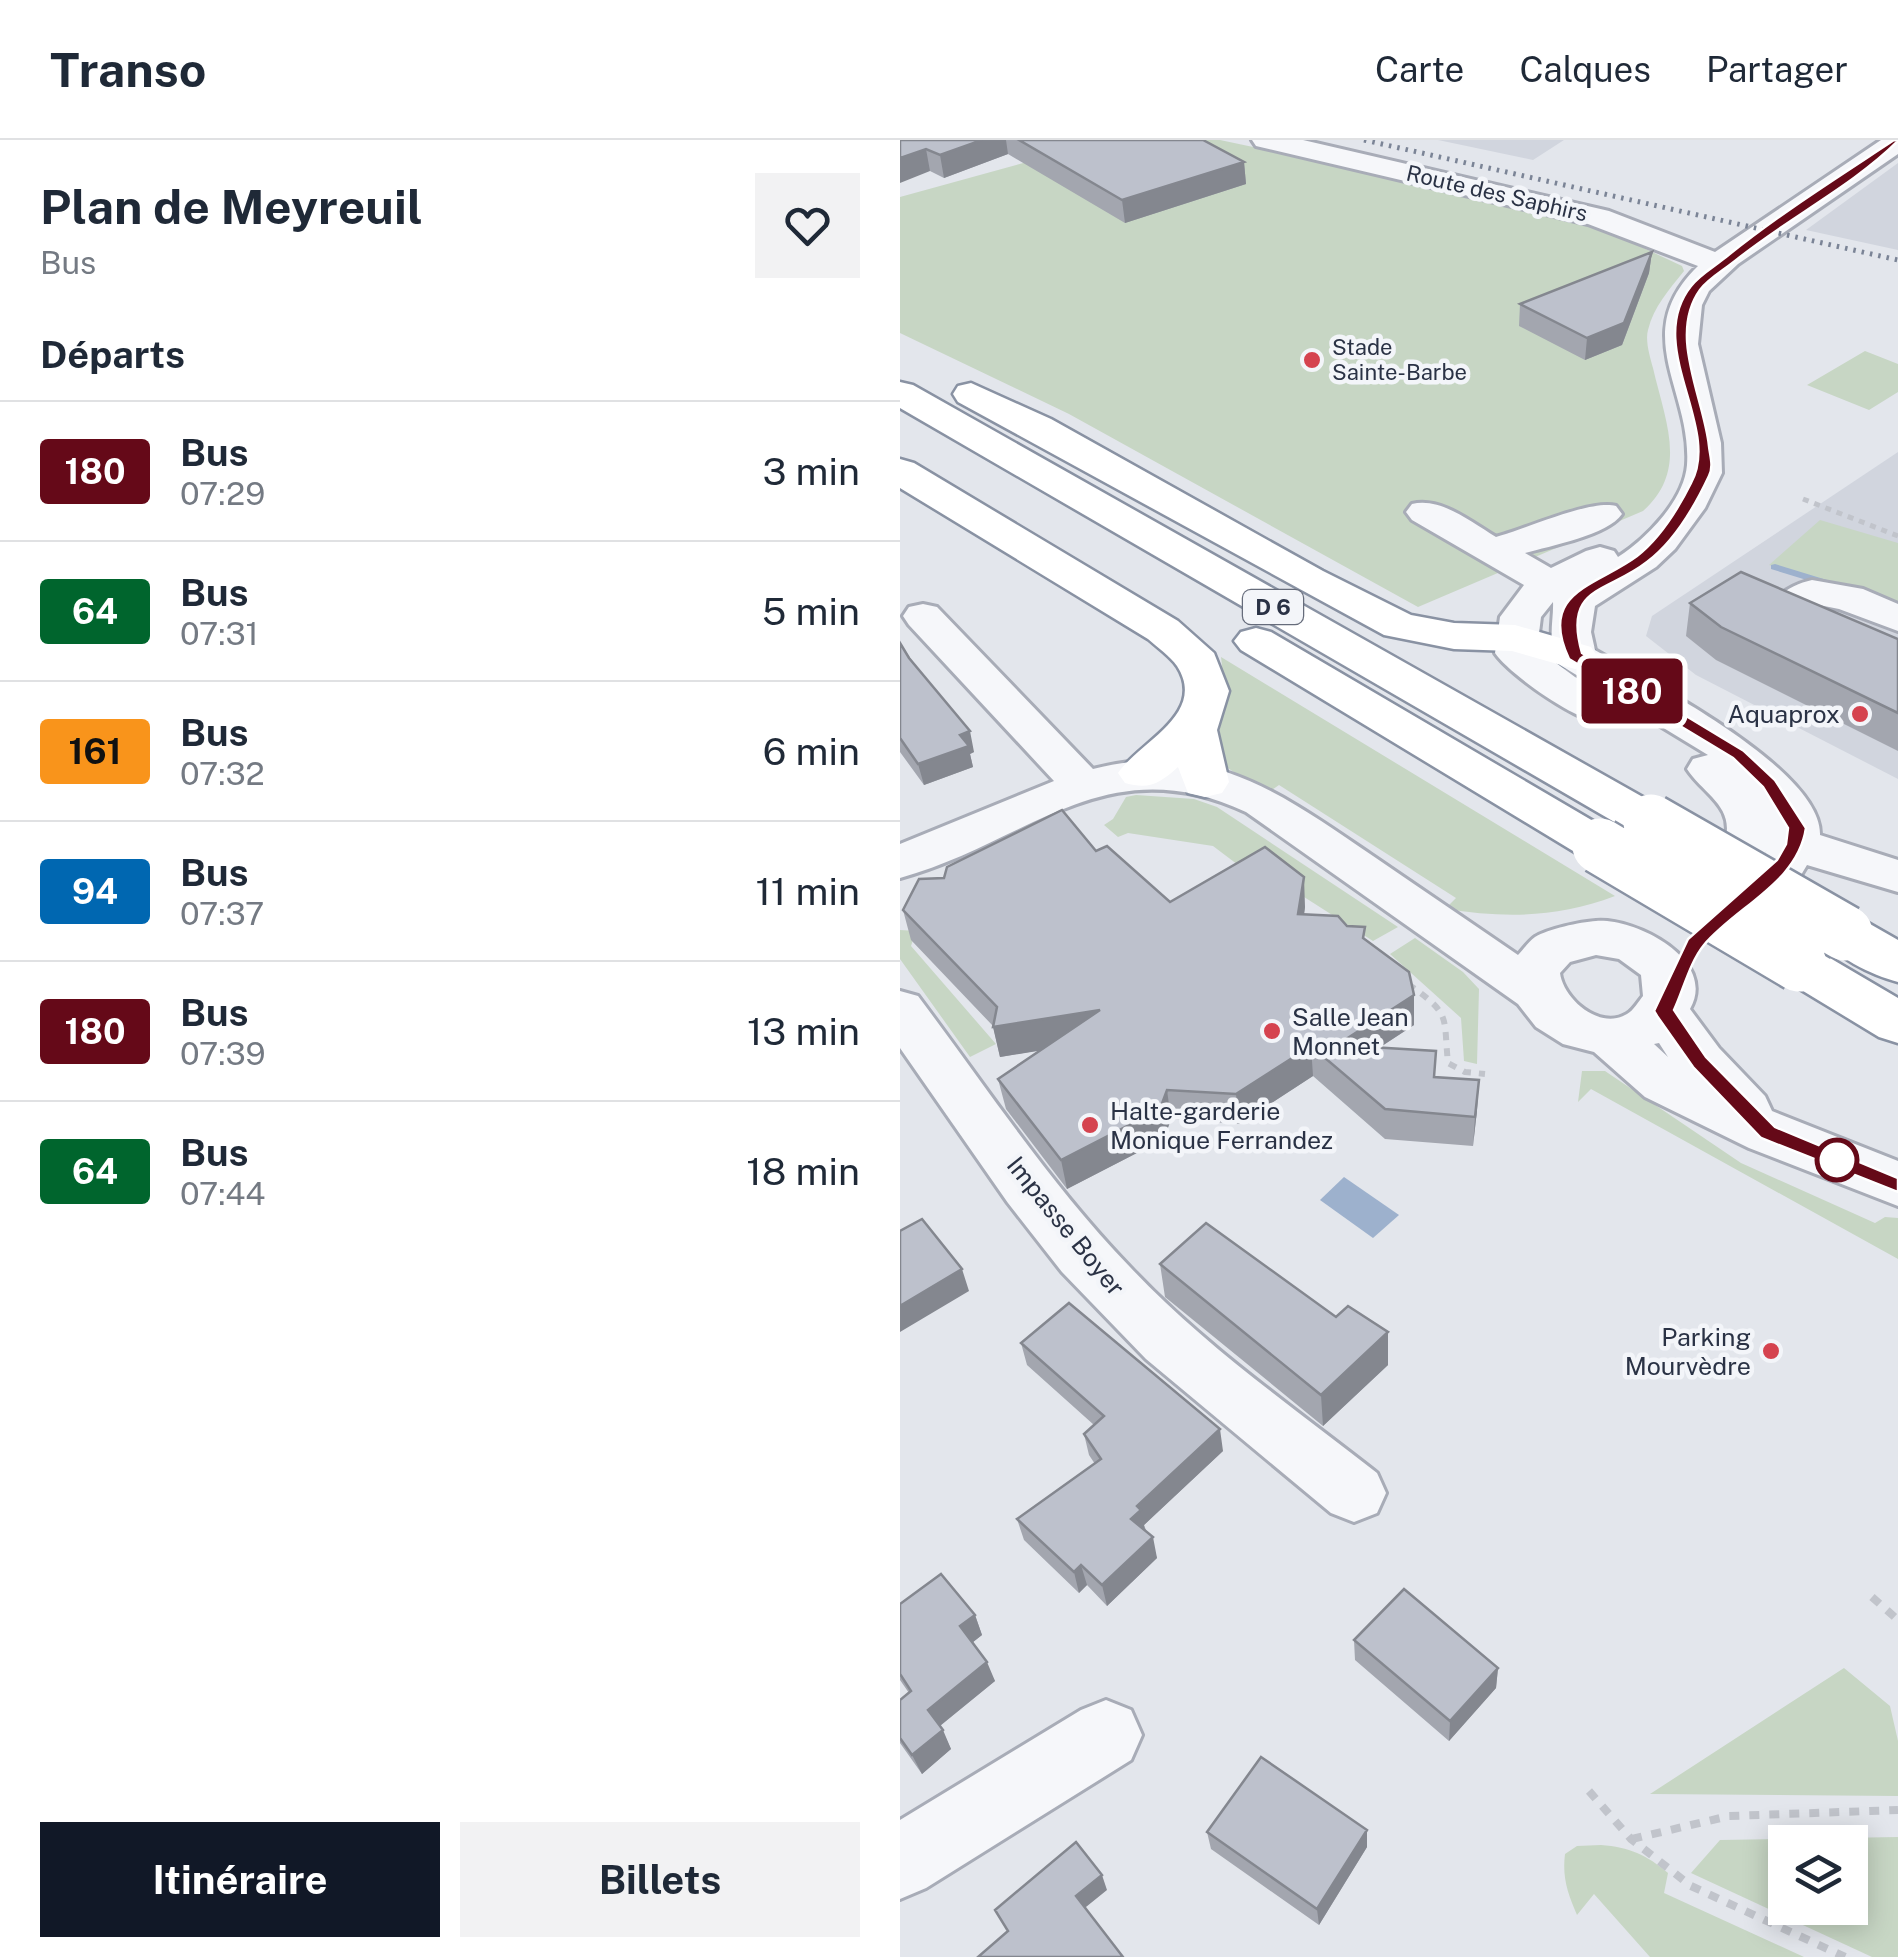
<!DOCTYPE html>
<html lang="fr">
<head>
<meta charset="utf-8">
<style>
	:root { --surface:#fff; --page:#f2f2f3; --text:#1f2937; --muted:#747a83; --line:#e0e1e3; --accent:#111827 }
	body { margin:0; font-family:"Public Sans",sans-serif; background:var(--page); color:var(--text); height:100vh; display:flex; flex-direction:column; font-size:38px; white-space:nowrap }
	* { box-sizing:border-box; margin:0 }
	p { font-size:32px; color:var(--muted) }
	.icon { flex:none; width:55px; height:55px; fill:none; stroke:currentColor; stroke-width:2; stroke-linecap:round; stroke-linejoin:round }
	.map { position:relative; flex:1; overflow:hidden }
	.drawer { display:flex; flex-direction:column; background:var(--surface); width:900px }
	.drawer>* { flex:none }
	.badge { padding:0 20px; border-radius:8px; font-size:35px; line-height:65px }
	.fabs { position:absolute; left:868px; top:1685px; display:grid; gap:20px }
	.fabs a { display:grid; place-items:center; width:100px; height:100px; border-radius:0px; background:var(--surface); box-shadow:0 5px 25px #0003; font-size:50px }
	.map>.badge { position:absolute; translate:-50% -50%; box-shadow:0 0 0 5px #fff }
	h2 { padding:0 40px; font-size:38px; line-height:90px }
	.round { display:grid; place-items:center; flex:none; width:105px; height:105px; border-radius:0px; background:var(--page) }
	.head { display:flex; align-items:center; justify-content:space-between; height:170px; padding:0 40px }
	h1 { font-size:48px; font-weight:700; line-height:75px }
	.action { display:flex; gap:20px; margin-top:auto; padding:20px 40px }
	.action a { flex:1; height:115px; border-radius:0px; background:var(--accent); color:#fff; font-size:40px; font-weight:700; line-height:115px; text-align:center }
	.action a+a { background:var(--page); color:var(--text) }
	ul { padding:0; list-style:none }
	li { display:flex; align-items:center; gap:30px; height:140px; padding:0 40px; border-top:2px solid var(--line) }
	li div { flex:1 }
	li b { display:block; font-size:38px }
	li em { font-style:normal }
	li .badge { min-width:110px; font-weight:700; text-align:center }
	header { display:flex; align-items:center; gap:60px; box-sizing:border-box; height:140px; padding:0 50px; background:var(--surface); border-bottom:2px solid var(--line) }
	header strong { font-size:48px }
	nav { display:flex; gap:55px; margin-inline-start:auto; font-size:35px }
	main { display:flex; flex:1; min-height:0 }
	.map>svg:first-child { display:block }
	.built { fill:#d1d5de }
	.green { fill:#c7d6c4; fill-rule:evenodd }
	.water { fill:#9db1cd }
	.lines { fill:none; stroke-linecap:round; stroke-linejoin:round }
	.stream { fill:#9db1cd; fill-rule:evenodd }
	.minor-casing { stroke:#a8acb7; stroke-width:6 }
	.highway-casing { stroke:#8992a3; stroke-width:5 }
	.path-far2 { stroke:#c1c4cb; stroke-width:5; stroke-dasharray:6 6; stroke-linecap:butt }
	.path-far1 { stroke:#c1c4cb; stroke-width:6; stroke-dasharray:8 8; stroke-linecap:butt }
	.path { stroke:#c1c4cb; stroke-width:8; stroke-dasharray:10 10; stroke-linecap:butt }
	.minor { fill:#f6f7fa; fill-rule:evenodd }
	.highway { fill:#fff; fill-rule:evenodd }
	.rail { stroke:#7b8496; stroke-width:5; stroke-dasharray:2.5 6; stroke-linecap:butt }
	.highway-bridge-far1-casing { stroke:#8992a3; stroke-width:46; stroke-linecap:butt }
	.highway-bridge-casing { stroke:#8992a3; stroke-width:60; stroke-linecap:butt }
	.highway-bridge-far1 { stroke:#fff; stroke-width:42 }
	.highway-bridge { stroke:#fff; stroke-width:55 }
	.wall { fill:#a3a6af }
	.shaded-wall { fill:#84878f }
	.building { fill:#bdc1cc; stroke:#84878f; stroke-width:2.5 }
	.line { fill:#650918; stroke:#fff; stroke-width:2.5 }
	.poi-dot { fill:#d5434f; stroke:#f3f5f9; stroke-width:4 }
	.stop-dot { fill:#fff; stroke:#650918; stroke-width:5 }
	.labels { text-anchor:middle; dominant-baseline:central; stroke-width:9; stroke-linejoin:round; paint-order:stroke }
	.far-street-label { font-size:22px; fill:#2a3245; stroke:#f3f5f9 }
	.far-poi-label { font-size:22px; fill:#2a3245; stroke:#f3f5f9; text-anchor:start }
	.shield { fill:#f3f5f9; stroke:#666c7b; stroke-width:2.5 }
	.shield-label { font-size:22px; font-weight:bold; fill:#2a3245 }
	.poi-label { font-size:25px; fill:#2a3245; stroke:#f3f5f9; text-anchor:end }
	.street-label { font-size:25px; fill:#2a3245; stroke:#f3f5f9 }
</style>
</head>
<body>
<header>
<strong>Transo</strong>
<nav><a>Carte</a><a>Calques</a><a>Partager</a></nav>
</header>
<main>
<section class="drawer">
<div class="head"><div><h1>Plan de Meyreuil</h1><p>Bus</p></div><a class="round"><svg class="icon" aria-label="heart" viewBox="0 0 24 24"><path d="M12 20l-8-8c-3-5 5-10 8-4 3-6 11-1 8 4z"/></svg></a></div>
<h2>Départs</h2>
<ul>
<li><span class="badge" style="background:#650918;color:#fff">180</span><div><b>Bus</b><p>07:29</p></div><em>3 min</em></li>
<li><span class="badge" style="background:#00652d;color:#fff">64</span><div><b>Bus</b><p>07:31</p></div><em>5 min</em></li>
<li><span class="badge" style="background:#f9941b;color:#111">161</span><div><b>Bus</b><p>07:32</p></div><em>6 min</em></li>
<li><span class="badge" style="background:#0067b1;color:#fff">94</span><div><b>Bus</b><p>07:37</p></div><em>11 min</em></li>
<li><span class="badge" style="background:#650918;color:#fff">180</span><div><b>Bus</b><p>07:39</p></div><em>13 min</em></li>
<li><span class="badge" style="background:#00652d;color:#fff">64</span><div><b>Bus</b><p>07:44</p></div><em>18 min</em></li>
</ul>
<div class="action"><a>Itinéraire</a><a>Billets</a></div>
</section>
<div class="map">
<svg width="998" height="1817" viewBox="0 0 998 1817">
	<rect width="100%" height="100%" fill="#e3e6ec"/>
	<!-- built -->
	<path class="built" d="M538,0H664L633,20Z
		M998,23V110L906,90Z
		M998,312V639L796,535L746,496L752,476Z"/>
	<!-- green -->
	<path class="green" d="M207,0H320L650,70L684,80L782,126L784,131C769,150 754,166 748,190C745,201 750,217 753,228C765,281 789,330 743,371L518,467L169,274L0,193V57Z
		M965,211L998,224V252L969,270L907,245Z
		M920,380L998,403V466L869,425Z
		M321,517L715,756C657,778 606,778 545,769L556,758L379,645L366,654L319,622C317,586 326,553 321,517Z
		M236,655L294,659L317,667L498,787L473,801L368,734L358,740L313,706L228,693L218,697L204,685L213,679L226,657Z
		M0,790L16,791L11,806L96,904L70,917L0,819Z
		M515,798L563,832L579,849L577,924L564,921L561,878L490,814Z
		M682,931H705L841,1023L975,1083L985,1077L998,1078V1119L691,949L678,962Z
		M944,1528L990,1566L998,1601V1656L750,1654Z
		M998,1697V1817H972L791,1733L820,1700ZM950,1702V1768H885V1702Z
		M701,1705C729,1707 747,1715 768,1733L764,1753L904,1817H750L694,1754L677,1775C668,1754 662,1738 665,1714L677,1706Z"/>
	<!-- water -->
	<path class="water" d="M444,1037L499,1075L473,1098L420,1060Z"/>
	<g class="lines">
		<!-- stream -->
		<path class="stream" d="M875,424L940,444L941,446L936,449L871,429V425Z"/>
		<!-- minor casing -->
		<g class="minor-casing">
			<path id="minor" d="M352,0H403L709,71L815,112L981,0H998V14L838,124L809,151L802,165L798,204L821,303L822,333L805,368L775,409L756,427L695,466L691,492L695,510C746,540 922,629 920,695L998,720V752L907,725L901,735L884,740L867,735L860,724L867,709L864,715L847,719L830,715L824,704C837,667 804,655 787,629L793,619L808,615L660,525C646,504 654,481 653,462L641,477L637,509L675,537L722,562L729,571L722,580C717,582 712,584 707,584C680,584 610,535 595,513L600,477L624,445L512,380L506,372L512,364C541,357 571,382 596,397C626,389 691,359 716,366L722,374C708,395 650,406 625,413L651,428L686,411L700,407L714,411L718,417C746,399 784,361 787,325C792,250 728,194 798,126L688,84L356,6Z
				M912,440L963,449L998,464V491L939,469L919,465C903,477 893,483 873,478L867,469C877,454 894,444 912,440Z
				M23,464L37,467L193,629C309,599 382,654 473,716C521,749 570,782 618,815C623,810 629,801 635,797C648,789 680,782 696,781C736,778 818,820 790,869L819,908L865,956L872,971L998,1021V1066L849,1008L745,957L694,912L663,904L636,887L618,864L346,672C205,606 128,703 0,738V704L154,641L9,485L3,476L9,467ZM696,815L719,819L741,835L743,856C739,861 733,871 727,874C699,891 663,858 660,833L670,822ZM759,903L768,917L754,904Z
				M0,851L18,856C87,948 150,1044 230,1127C303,1205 393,1267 477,1333L486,1353L477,1373L454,1382L431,1373L246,1219L162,1132L108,1063L0,908Z
				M206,1560L231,1570L242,1595L231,1620L26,1748L0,1759V1680L181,1570Z"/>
		</g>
		<!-- highway casing -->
		<g class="highway-casing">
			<path id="highway" d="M0,242L13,245L764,669L771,680L764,691L747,696L730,691L0,268Z
				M71,243L151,279L423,431L511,475L554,483L615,485L691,507L697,516L691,525L675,529L612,511L554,509L484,495L58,262L53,254L58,246Z
				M0,319L14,323L278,481L314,513L329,551L317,590L329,642L322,653L305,657L288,653L278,627C260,643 250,650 225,643L218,633C239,602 308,574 277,526C270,516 257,507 248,499L0,348Z
				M356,488L371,492L717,695L725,706L717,717L700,722L683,717L341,510L334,501L341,492Z
				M945,775L963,780L998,800V842C971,835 934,817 919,793L927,780Z
				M899,806L918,811L998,858V903L979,897L880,837L873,824L880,811Z"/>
		</g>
		<!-- path-far2 -->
		<path class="path-far2" d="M903,359L998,396"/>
		<!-- path-far1 -->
		<path class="path-far1" d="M508,844C552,875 543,875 548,923L565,932L585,934"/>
		<!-- path -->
		<path class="path" d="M972,1457L998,1480
			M689,1651L731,1699L791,1746L945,1817
			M732,1699L829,1676L998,1670"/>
		<!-- minor -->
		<use href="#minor" class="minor"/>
		<!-- highway -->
		<use href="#highway" class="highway"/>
		<!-- rail -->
		<path class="rail" d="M464,0L998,120"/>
		<!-- highway-bridge-far1 casing -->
		<g class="highway-bridge-far1-casing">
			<path id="highway-bridge-far1" d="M747,680L755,685"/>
		</g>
		<!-- highway-bridge casing -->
		<g class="highway-bridge-casing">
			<path id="highway-bridge" d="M751,682L945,793
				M700,706L899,824"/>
		</g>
		<!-- highway-bridge-far1 -->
		<use href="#highway-bridge-far1" class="highway-bridge-far1"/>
		<!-- highway-bridge -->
		<use href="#highway-bridge" class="highway-bridge"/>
	</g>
	<!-- wall -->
	<path class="wall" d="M0,0H303L344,22L346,44L225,83L108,14L44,38L30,31Z
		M752,112L749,133L722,205L685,220L619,186L620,164Z
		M790,463L998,499V611L816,520L786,496Z
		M0,503L74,612L70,614L73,627L24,645L0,612Z
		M196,711L270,762L405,767L404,774L447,786L466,800L514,855V885L479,908L536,937L577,970L573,1006L485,999L413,936L339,984L271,979L264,999L167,1049L106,969L98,939L141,910L100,917L93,886L11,800L3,770L44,738Z
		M260,1124L488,1192V1225L423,1286L265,1157Z
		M121,1203L323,1311L244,1385L257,1418L207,1466L187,1445L179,1453L124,1400L117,1379L195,1324L189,1315L184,1294L194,1285L127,1225Z
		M0,1464L75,1475L82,1495L73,1502L95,1541L40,1586L51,1609L22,1634L0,1603V1560L9,1553L0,1540Z
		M454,1500L598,1528L596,1548L549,1601L455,1520Z
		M307,1692L467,1707L419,1785L311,1709Z"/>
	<!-- shaded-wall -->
	<path class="shaded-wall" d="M82,0H106L108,14L44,38L40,15Z
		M26,9L30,31L0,43V18Z
		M344,22L346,44L225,83L222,60Z
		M752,112L749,133L722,205L685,220L687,198Z
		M70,591L74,612L70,614L73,627L24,645L18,624L60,595Z
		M404,737L405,767L400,804L398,774Z
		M514,855V885L442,932L437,905Z
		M200,870L205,900L100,917L93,887Z
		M411,906L413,936L339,984L336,954Z
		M579,940L577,970L573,1006L575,977Z
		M267,950L271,979L264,999L167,1049L161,1020Z
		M62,1129L69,1151L0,1192V1166Z
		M488,1192V1225L423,1286L421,1255Z
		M320,1289L323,1311L244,1385L245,1391L231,1379L237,1366Z
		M253,1397L257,1418L207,1466L202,1445Z
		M181,1425L187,1445L179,1453L174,1432Z
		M75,1475L82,1495L68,1506L60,1486Z
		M87,1522L95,1541L36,1589L28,1570Z
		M598,1528L596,1548L549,1601L550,1581Z
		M43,1590L51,1609L22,1634L12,1615Z
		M467,1690V1707L419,1785L417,1769Z
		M202,1735L207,1750L181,1771L176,1756Z"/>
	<!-- building -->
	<path class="building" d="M0,0H82L40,15L26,9L0,18Z
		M119,0H303L344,22L222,60Z
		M752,112L724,183L687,198L620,164Z
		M841,432L998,499V573L821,487L790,463Z
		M0,503L9,518L70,591L60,595L69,606L18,624L0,598Z
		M162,670L196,711L207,706L270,762L365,707L404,737L398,774L438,776L447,786L465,787L463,798L509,832L514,855L437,905L536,911L534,937L579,940L575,977L485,969L411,906L336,954L267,950L260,969L161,1020L98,939L200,870L93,887L97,867L3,770L19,739L44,738L47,727Z
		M22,1079L62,1129L0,1166V1091Z
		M306,1083L436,1177L448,1166L488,1192L421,1255L260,1124Z
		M169,1163L320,1289L237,1366L241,1370L231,1379L253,1397L202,1445L181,1425L174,1432L117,1379L201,1319L184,1294L204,1276L121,1203Z
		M41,1434L75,1475L60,1486L87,1522L28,1570L43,1590L12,1615L0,1598V1560L11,1551L0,1534V1464Z
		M504,1449L598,1528L550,1581L454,1500Z
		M361,1617L467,1690L417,1769L307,1692Z
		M176,1702L202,1735L176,1756L223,1817H78L108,1791L95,1770Z"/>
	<!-- line -->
	<path class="line" d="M994,0L998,1C953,46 888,78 835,121C824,130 808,139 800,150C768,195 804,258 809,306C810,316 814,326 809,336C795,366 774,402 747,422C706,454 663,446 682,513L844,611L875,640L906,688C898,743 837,766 804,805C790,822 783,851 774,870L806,917L875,987L998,1038V1052L861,998L793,927L757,876L754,871L788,799L877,720L886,704L888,688L863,647L833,618L669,519C637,451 697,446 737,416C760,398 778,369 791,343C822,287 743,206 791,146C799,135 815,126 826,117C879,74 938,37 994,0Z"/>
	<!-- markers -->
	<g class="poi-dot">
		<circle cx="412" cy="220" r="10"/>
		<circle cx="960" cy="574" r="10"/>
		<circle cx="372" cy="891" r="10"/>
		<circle cx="190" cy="985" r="10"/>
		<circle cx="871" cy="1211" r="10"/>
	</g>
	<circle class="stop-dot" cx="937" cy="1020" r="20"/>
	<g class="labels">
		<!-- far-street labels -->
		<g class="far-street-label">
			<text transform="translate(597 53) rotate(13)">Route des Saphirs</text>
		</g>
		<!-- far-poi labels -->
		<g class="far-poi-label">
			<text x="432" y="207">Stade<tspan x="432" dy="25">Sainte-Barbe</tspan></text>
		</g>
		<!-- shield labels -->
		<rect class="shield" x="343" y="450" width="60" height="34" rx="8"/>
		<g class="shield-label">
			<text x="373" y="467">D 6</text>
		</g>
		<!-- poi labels -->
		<g class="poi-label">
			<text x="940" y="574">Aquaprox</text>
			<text x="392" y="877" text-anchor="start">Salle Jean<tspan x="392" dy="29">Monnet</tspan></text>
			<text x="210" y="971" text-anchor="start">Halte-garderie<tspan x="210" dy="29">Monique Ferrandez</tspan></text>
			<text x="851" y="1197">Parking<tspan x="851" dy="29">Mourvèdre</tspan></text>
		</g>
		<!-- street labels -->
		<g class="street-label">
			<text transform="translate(166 1086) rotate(51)">Impasse Boyer</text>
		</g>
	</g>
</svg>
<div class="fabs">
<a><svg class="icon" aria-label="layers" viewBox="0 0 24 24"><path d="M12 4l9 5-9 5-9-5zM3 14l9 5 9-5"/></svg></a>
</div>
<b class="badge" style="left:732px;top:551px;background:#650918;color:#fff">180</b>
</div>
</main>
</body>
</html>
